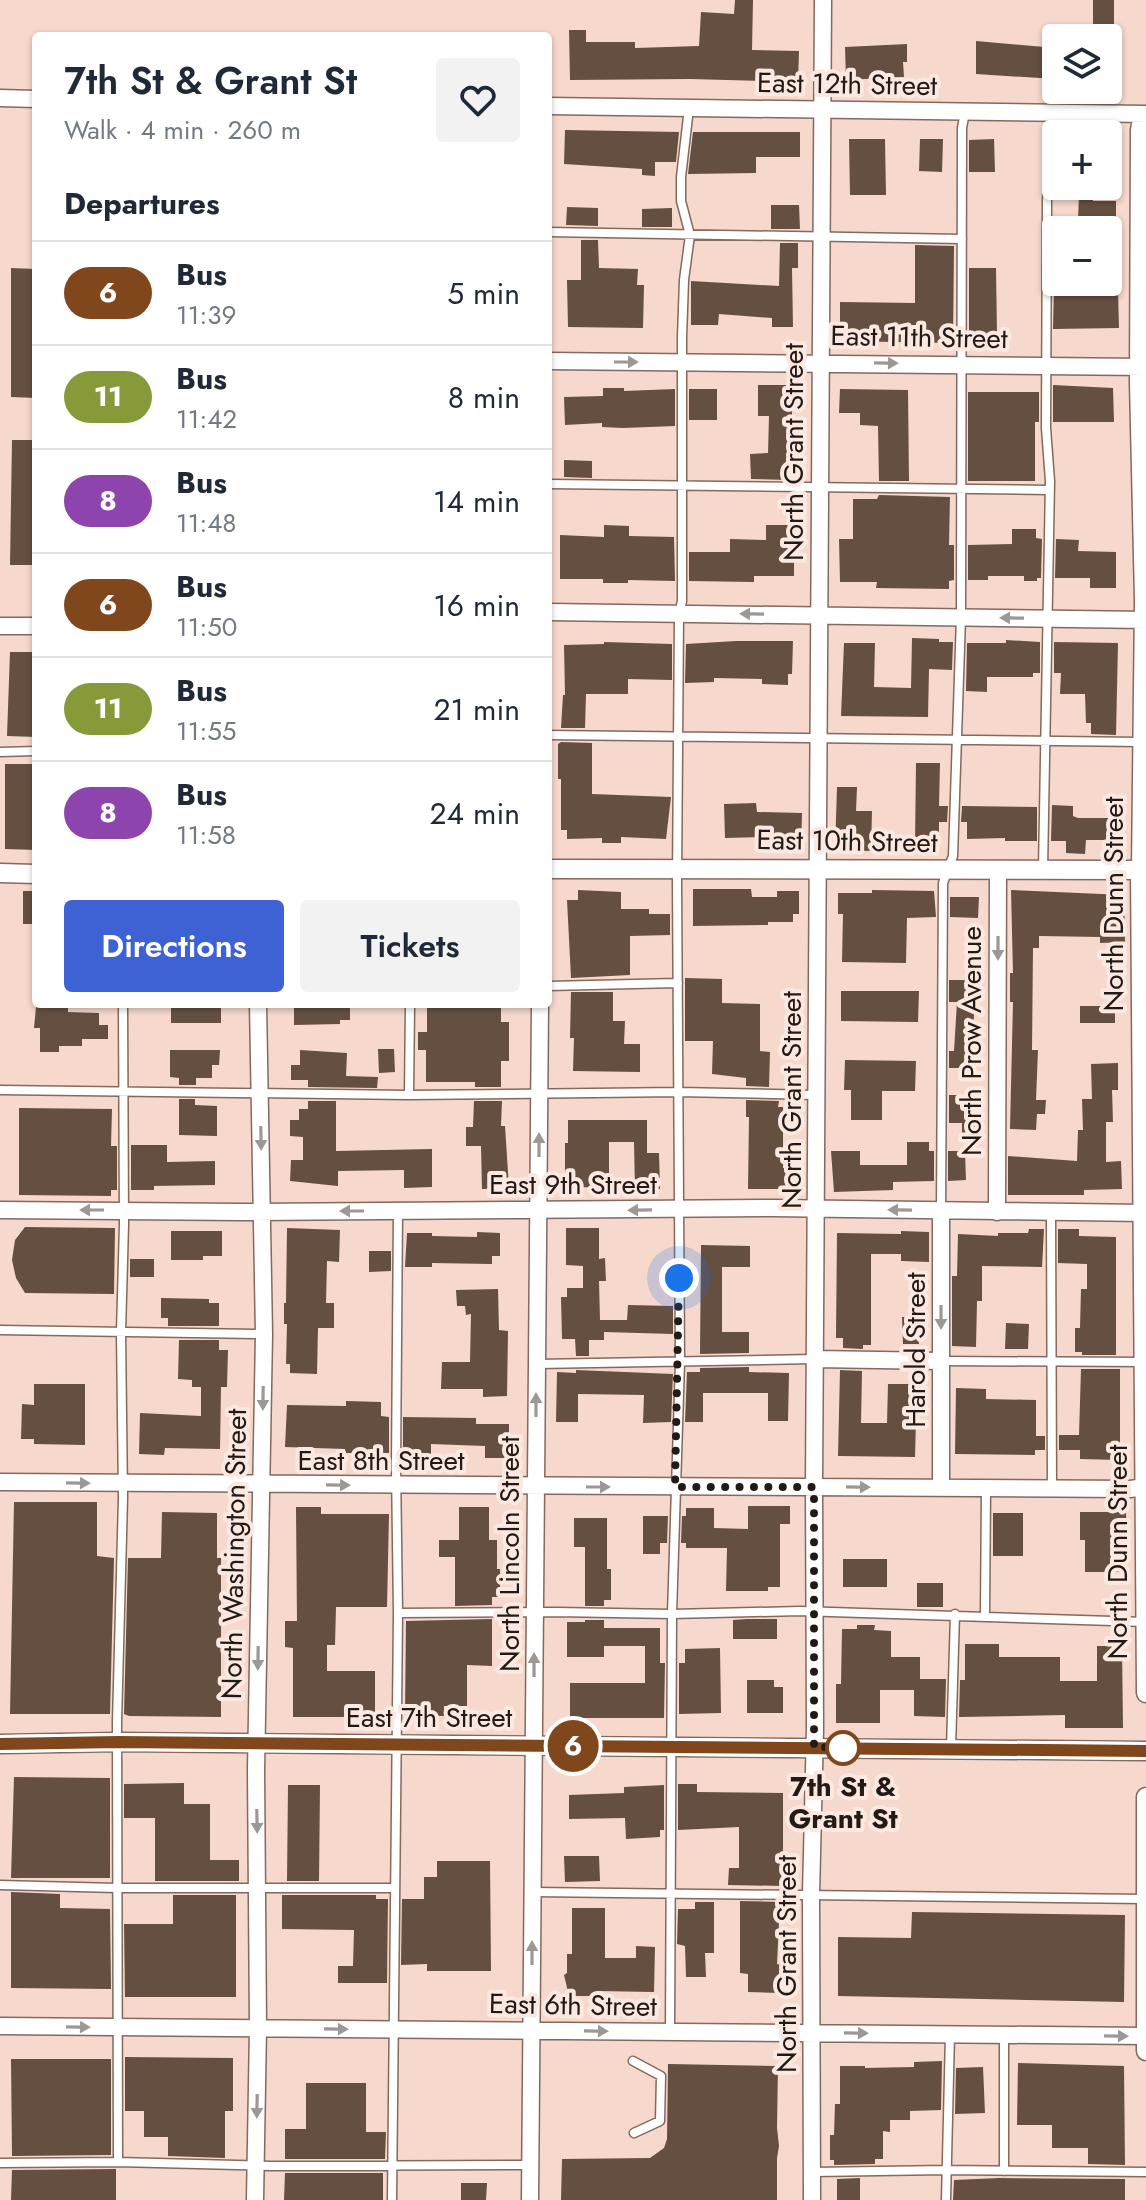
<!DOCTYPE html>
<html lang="en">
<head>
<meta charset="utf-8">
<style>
	:root { --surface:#fff; --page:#f2f2f3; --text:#1f2937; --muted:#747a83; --line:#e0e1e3; --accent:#3e62d4 }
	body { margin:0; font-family:Jost,sans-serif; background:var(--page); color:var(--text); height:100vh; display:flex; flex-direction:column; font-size:30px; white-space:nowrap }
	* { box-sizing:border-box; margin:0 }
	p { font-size:26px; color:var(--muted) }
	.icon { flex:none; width:44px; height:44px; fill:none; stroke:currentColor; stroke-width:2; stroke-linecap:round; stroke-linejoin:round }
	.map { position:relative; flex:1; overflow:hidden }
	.panel { position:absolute; left:32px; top:32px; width:520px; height:976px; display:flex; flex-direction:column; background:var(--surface); border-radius:8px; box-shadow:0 2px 6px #0004 }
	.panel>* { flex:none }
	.badge { padding:0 16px; border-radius:26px; font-size:28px; line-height:52px }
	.buttons { position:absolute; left:1042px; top:24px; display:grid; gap:16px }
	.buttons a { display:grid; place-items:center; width:80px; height:80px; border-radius:8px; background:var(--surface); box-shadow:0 2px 6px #0004; font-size:40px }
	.you { position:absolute; width:40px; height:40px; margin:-20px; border:6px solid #fff; border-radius:50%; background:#1a73e8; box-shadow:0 0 0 12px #1a73e833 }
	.map>.badge { position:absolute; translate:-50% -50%; box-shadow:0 0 0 4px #fff }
	h2 { padding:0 32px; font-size:30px; line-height:72px }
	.round { display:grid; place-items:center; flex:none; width:84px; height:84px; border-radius:8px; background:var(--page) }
	.headline { display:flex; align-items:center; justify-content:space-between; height:136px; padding:0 32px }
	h1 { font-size:38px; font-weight:600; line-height:60px }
	.button { display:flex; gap:16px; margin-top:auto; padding:16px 32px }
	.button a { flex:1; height:92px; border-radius:8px; background:var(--accent); color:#fff; font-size:32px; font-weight:600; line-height:92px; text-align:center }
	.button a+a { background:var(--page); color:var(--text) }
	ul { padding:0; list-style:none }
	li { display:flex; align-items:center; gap:24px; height:104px; padding:0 32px; border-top:2px solid var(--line) }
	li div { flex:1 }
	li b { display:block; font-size:30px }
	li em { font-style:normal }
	li .badge { min-width:88px; font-weight:700; text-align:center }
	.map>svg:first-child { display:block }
	.building { fill:#654f40 }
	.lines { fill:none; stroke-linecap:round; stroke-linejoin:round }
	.service-casing { stroke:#84695f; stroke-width:11 }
	.minor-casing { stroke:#84695f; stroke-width:19 }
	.tertiary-casing { stroke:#84695f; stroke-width:21 }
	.service { stroke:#fff; stroke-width:8 }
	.minor { stroke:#fff; stroke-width:16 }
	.tertiary { stroke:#fff; stroke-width:18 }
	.oneway { fill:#9c9896 }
	.line-casing { stroke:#fff; stroke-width:18 }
	.line { stroke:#80471c; stroke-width:12 }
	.walk { stroke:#241a15; stroke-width:8; stroke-dasharray:0 14.4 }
	.stop-dot { fill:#fff; stroke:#80471c; stroke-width:4 }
	.labels { text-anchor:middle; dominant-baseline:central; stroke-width:8; stroke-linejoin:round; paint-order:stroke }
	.street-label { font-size:28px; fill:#241a15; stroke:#fae8e1 }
	.stop-label { font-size:28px; font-weight:bold; fill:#241a15; stroke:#fae8e1 }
</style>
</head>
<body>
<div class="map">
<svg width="1146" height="2200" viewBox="0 0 1146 2200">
	<rect width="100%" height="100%" fill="#f6d8cc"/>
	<!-- building -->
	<path class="building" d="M735,0H753L752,50L799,51L798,82L690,79L570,80L569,30H586V42H635V48L699,46L701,12L734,14Z
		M1093,0H1114V26H1093Z
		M976,41L1056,48V79L976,74Z
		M907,44V62H903L904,77L846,80L845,47Z
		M565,130L679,132L676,162H655V176L642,175V169L564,164Z
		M693,132H800V157H756V173L688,174Z
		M849,139H885L886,195H850Z
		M920,139H943L942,172L919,171Z
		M994,139L995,172H969V140Z
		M1079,195H1093V201H1116V222L1078,221Z
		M771,205H799L800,229H771Z
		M567,207L598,208V226L566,225Z
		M672,208V227H642V209Z
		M581,240H598L599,268L638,269L637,285H644L643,328L568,327L567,280H581Z
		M780,243H798V268H792L793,327H772V318L719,314L718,325H691V281L779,286Z
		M915,245L954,246L953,343L840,341V302L915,303Z
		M11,268L36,269V398L11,397Z
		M969,268H996L997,334H969Z
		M1054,284H1078V292L1118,291L1119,328L1053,329Z
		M758,385H792V446H788L789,480L751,479L750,454L768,453L769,416H758Z
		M1053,385L1113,388L1114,422H1053Z
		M603,388H624V391L675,389V426L623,428L602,427V423L565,425L564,397L603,396Z
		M689,389H717V420H689Z
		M840,389L908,390L909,481H879L878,426L860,425V413H839Z
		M968,392H1039V422H1035V481H968Z
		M12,440H36V565H10Z
		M564,460L592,461V478L564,477Z
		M879,495L950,497L949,545H954V580L949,581V589L876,588L877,582H840L839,539H853V499H877Z
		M604,525L629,526V536L674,537L675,581L628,580V583H603V579H560V535L604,537Z
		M766,525H794V576H754V582L689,581V552H730V539L766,540Z
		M1012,529H1036V538L1042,539L1041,578H1037V581H1024V576H988V580H968V545L1012,544Z
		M1056,539L1079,540L1078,551L1116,552V588H1090V578H1055Z
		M912,638L939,639V642H953L952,670L929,669L928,717L841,716L844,643H875L874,687L911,688Z
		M1006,640L1040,642V673H1033V677H987V692L966,691L967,643H1006Z
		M736,641H793L792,674H788V685L762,684V679L714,678V682L685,683L686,644Z
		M604,642L672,644V680L628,679V694H586L585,728H561L563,695H565L564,645L604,644Z
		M1054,642L1118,643L1116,735L1091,734V723H1086L1085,694H1060L1061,673H1054Z
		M10,652H36V737L7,736Z
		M561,742L592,743V794L671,797L666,839L621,837V843H602V838L567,839V830H561V779H558V744Z
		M916,763H940L939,806H948L947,822H939V845H915Z
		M5,764H36V850L5,849Z
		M837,787H857L856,811H872L871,851L835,850Z
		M756,803L757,812L802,813L801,851H768V837L725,838L724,804Z
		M1052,805L1073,806V816L1078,818H1118V840H1086L1085,854L1066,853V841H1051Z
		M962,806L1037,807V841H1005V838L967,839V822H961Z
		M693,889H751L752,897H777V891H799V914H793V922H768V925L693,926Z
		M578,890L621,892V909H649V914H670V935L630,936V975L571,978L567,900H578Z
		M872,890L934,891L936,917L907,918L906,963L842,962L843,914H838V893H872Z
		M1011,890L1124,895L1125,942L1100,943V937L1039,936V948H1033L1032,1050H1038L1036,1100H1046L1045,1114H1037L1036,1130L1010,1129L1013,1002H1010V973H1013Z
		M23,891H36V924H23Z
		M950,897H979L978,918L950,917Z
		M965,974H978L969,1068H949V1051H954L957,1002H949V980H964Z
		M685,978L722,979V1003L760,1004V1051L770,1052L769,1087L746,1086V1078L712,1074L713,1041H685Z
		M841,991H919L918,1022L841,1021Z
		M571,992H613V1021H625L624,1044H640V1072L573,1071L574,1038H570Z
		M171,1004H221V1023H171Z
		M294,1004H350V1020H340V1024L294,1025Z
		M427,1004H501V1022H509V1061H501V1087H475V1082H426V1050H418V1032H427Z
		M1080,1006H1115V1023H1080Z
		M36,1007H68V1012L99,1013V1025H108V1039H82V1046H59V1052H40V1028H34Z
		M378,1049H394L395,1072L379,1073Z
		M170,1050H220L219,1065H212V1078H196V1085H179V1078L170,1077Z
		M300,1050L347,1053L346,1076L378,1077L377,1088L308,1087V1080H291V1065H300Z
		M845,1060L916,1061L915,1091H882V1120H851V1090H844Z
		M1118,1063V1090H1112L1113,1122H1106V1162L1121,1161L1122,1189L1084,1190V1195H1008V1156L1077,1161L1078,1130H1083L1082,1099H1092L1091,1064Z
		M949,1095H976V1137H962V1123H949Z
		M179,1099H195V1105L217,1106V1136L179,1135Z
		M746,1100L779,1101L778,1107H783V1168H786V1189H748L749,1117H746Z
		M308,1101H336V1151L432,1149V1187L404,1188V1170L338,1171V1186L290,1181L291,1160H303V1137L290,1136V1120H299V1109H308Z
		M474,1101H502L501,1126H505L509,1188L482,1189L481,1146H466V1127H473Z
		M19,1108L112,1109L111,1146H117V1190H111V1196L19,1195Z
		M568,1120H647V1153H659L660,1189L635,1190L634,1142H609V1188L578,1187V1180H565V1143H568Z
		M907,1142H929V1151H934V1181L893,1182V1190L834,1192L831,1151H860V1165H907Z
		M131,1145H167V1162L215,1161V1185L154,1186V1190H131Z
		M948,1151H965L966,1180L948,1181Z
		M25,1227L115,1228L114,1294L25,1293L16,1278L12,1260L15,1240Z
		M287,1228L340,1230L339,1262L327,1261L326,1303H334V1328H318L317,1374L290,1373V1364H286L287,1324H284V1303H286Z
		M566,1228H599V1259L605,1258L606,1281H599L600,1320H627L628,1305L673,1306V1334L604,1332V1340H589V1356H576L575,1339H562L561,1297H567V1288H583V1266L566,1265Z
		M1029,1229H1044L1042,1267L982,1266V1301H977L976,1347L952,1346V1276H957L958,1234L998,1236V1233H1028Z
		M1058,1229H1079V1236L1116,1237V1355H1082V1352H1075V1328H1080L1081,1289H1087V1264L1058,1263Z
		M171,1231H222V1256H203V1260H171Z
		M901,1231L929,1232V1262L901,1261V1254H871V1345H863V1349L843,1348V1338H836L837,1233L901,1234Z
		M477,1232L500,1233V1256H492V1264L432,1263V1267H405L407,1233H432V1236L477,1237Z
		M701,1245L750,1246V1267H722V1332H749V1353L700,1354Z
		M369,1251H391V1271L369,1272Z
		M130,1259H154V1277H130Z
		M498,1289L499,1330L508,1331L507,1396L483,1397V1389H441L442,1362H470L471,1314L466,1315L465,1306H457L456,1290Z
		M161,1298L209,1299V1303H219V1326H168V1318H161Z
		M902,1317H918L919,1344H903Z
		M1006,1323L1029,1324L1028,1349H1005Z
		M179,1340H219V1350H228L227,1387H221L220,1449L165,1448L164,1455L139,1454L140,1413L201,1416V1387H192V1380L178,1379Z
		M749,1367V1372L789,1373L788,1421H768V1393H703V1422H685L687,1372H700V1368Z
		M1081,1369H1120V1460L1080,1459V1450H1059V1435H1079Z
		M576,1370L673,1374L671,1422L643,1423L644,1395L578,1394V1422H556L557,1372L576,1373Z
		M840,1370L862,1371L861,1423H887L888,1384H917L915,1457L838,1456Z
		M34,1384H85V1445L34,1444V1439H21L22,1404L34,1405Z
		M956,1388L986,1389V1399L1036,1400V1436H1045V1450H1035V1455L955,1454Z
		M346,1401L381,1402V1416L389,1417V1453H345V1449L285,1447L287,1405L346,1406Z
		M403,1417L476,1418V1424H509V1458H485V1446L431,1444V1455L403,1454Z
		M14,1502H97V1556L114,1558L110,1714H10Z
		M748,1506H790V1524H780V1587H768V1591H726L727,1548H686V1543H681L682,1516H686V1508H714V1528L748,1529Z
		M296,1507H321V1514H389L387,1607H336L335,1645H327V1671H375V1717H293V1648L285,1647V1621H297Z
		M459,1507H489V1540H497V1569H500V1597H492V1605L455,1606V1557H439V1540H459Z
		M162,1512L217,1513V1558H221V1717L129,1716L124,1714L128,1558H161Z
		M1080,1512H1126L1127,1572H1085V1540H1080Z
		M993,1513H1023V1556H993Z
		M643,1516H668L667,1543H660V1554H643Z
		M574,1518H607V1569H611V1600H604V1606H585V1547H574Z
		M843,1559H887V1587H843Z
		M917,1583H943V1607H917Z
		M492,1619V1666L467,1665V1706H444V1716L405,1715L406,1621Z
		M747,1619H777V1639H733V1620Z
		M585,1620H604V1628H660V1663H665L664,1718H570V1683H645V1646H604V1657H567V1622H585Z
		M857,1625H875L874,1630L891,1631V1657H920V1679H946L945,1717L914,1716V1690H880V1723H836V1684H841L842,1629H857Z
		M965,1644H999V1657H1060V1681H1097V1646H1122L1123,1728H1065V1715L959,1717L960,1680H965Z
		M720,1648L721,1713L679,1714V1663H685V1649Z
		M747,1680H774V1687H783V1713H747Z
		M14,1777L110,1778V1878H11Z
		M184,1783V1804H210V1860H239V1881H155V1818H124V1784Z
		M678,1784H697V1792L783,1793V1886L728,1885L729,1868H739V1827L678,1830Z
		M288,1785H320L319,1881H287Z
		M664,1785V1830H660V1837L626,1839L625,1818L569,1819V1795L624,1793V1787Z
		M564,1856H599L600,1881L565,1882Z
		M437,1861H490L491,1971H427V1964L401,1965L402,1899H424V1877H437Z
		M11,1892L60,1894V1908L110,1909L111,1989L11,1988Z
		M173,1895H236V1997H125L124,1924H173Z
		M282,1895H376V1899H388L387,1983H338V1966H353L354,1930L282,1929Z
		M740,1901L780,1902L777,1964L781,1965L780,1993L748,1992V1974L740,1973Z
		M695,1902H714V1953H705L706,1977H686L685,1946L677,1944L678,1909H695Z
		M572,1908H605V1958H636V1946L655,1947L654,1992L596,1991V1996H569L564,1975L567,1973V1954H572Z
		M912,1912L1125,1915L1124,2002L838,1996V1937L911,1938Z
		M125,2057L233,2058V2111H225V2158L168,2156V2137H144V2111H125Z
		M11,2059H111V2155L12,2156Z
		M942,2061L941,2110L910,2111V2120H890V2132L883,2131V2159H875V2164L834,2165V2160H830V2135H834L835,2104H840V2066H865V2068L914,2067V2062Z
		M1018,2063L1124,2066L1125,2165L1088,2164V2148H1052V2125H1017Z
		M668,2064L778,2066L777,2128L779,2146L777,2158V2200H561L562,2159L650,2158L664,2148L667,2139Z
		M983,2067L985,2113L955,2114L956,2068Z
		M306,2083H366V2132H386L385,2159H285V2129H306Z
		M116,2169V2200H11L12,2170Z
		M285,2173H383V2200H284Z
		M860,2178V2200H837V2179Z
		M1000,2178L1125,2179V2200H953L954,2180Z
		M461,2183H487L486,2200H461Z"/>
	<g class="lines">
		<!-- service casing -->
		<g class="service-casing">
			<path id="service" d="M548,232L962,239
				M548,484L1050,490
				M548,735L1141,742
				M0,752L36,751
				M1043,870L1050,481L1046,428L1047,200L1053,113
				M548,986L678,983
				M410,1004L409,1095L679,1092L817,1095
				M0,1090L409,1095
				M941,1210L943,883L953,856L961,617L962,128L965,112
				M1051,1212L1052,1488
				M0,1330L264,1334
				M941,1361L1144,1362
				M537,1364L814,1359
				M398,1613L556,1612L672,1614L800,1611L1145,1622
				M985,1615L986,1488
				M951,1748L955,1614
				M0,1885L117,1888H394
				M533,1892L1145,1899
				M670,2032L672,1614L680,1362L677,881L679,614L682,601V337L684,280L690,235L681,201V177L689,108
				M633,2061L661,2076L660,2121L634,2133
				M118,2162L271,2166L530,2165
				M0,2163L118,2162L117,1722L123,1498L121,1332L124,1224L123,1004
				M1004,2171V2035
				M813,2172L945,2170L1146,2172
				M392,2200L398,1613L396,1467L398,1211
				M946,2200L950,2034"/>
		</g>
		<!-- minor casing -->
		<g class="minor-casing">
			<path id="minor" d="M0,98L36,99
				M548,106L1146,114
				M548,361L1146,367
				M548,612L1146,620
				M0,626H36
				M1140,870L1143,600L1138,383L1139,130L1142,114
				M0,1210L240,1212L772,1208L1146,1213
				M997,1212L998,870
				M815,1359L941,1361
				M0,1482L1130,1489L1146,1487
				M941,1488V1211
				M0,2026L1146,2036
				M255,2200L258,2028L256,1770L264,1334L258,1004
				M530,2200L540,1004
				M812,2200L811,1895L815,1729L814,1487L823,0"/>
		</g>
		<!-- tertiary casing -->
		<g class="tertiary-casing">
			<path id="tertiary" d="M548,869L1146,870
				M1140,870L1146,1693
				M0,873L36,874
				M0,1744L118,1742L1146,1751
				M1146,1797V2051"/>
		</g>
		<!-- service -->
		<use href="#service" class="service"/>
		<!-- minor -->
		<use href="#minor" class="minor"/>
		<!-- tertiary -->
		<use href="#tertiary" class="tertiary"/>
	</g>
	<!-- one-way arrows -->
	<defs><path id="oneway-solid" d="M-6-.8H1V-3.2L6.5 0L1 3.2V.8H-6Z" transform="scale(2)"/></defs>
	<g class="oneway">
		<use href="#oneway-solid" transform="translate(626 362)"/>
		<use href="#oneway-solid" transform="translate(886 363) rotate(1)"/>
		<use href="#oneway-solid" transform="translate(752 614) rotate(-179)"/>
		<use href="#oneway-solid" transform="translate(1012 618) rotate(-179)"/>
		<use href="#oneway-solid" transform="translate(998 948) rotate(90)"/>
		<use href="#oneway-solid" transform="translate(261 1138) rotate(89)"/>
		<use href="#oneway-solid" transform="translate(539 1145) rotate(-90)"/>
		<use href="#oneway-solid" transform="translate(92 1210) rotate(-180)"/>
		<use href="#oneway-solid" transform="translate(640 1210) rotate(179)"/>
		<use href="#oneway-solid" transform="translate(900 1210) rotate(-179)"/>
		<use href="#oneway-solid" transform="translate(352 1211) rotate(180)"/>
		<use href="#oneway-solid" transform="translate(941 1317) rotate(90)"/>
		<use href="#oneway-solid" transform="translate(263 1398) rotate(91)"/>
		<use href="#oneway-solid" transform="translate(536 1405) rotate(-90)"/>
		<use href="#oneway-solid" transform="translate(78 1483) rotate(1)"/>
		<use href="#oneway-solid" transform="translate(338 1485) rotate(1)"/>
		<use href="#oneway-solid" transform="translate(598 1487)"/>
		<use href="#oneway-solid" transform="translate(858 1487) rotate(1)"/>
		<use href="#oneway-solid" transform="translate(258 1658) rotate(91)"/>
		<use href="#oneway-solid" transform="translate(534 1665) rotate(-90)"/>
		<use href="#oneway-solid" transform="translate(257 1821) rotate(89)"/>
		<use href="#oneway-solid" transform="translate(532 1953) rotate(-90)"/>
		<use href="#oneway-solid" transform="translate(78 2027) rotate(1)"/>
		<use href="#oneway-solid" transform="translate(336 2029) rotate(1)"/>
		<use href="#oneway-solid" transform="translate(596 2031) rotate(1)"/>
		<use href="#oneway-solid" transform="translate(856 2033) rotate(1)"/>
		<use href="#oneway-solid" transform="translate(1116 2036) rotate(1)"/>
		<use href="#oneway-solid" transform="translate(257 2106) rotate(91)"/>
	</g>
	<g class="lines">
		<!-- line casing -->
		<g class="line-casing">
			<path id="line" d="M0,1744L118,1742L1146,1751"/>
		</g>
		<!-- line -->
		<use href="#line" class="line"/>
		<!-- walk -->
		<path class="walk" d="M679,1278L675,1487H814V1747L857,1748H843"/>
	</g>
	<!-- markers -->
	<circle class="stop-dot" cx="843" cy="1748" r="16"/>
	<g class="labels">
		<!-- street labels -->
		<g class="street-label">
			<text transform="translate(847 84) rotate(1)">East 12th Street</text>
			<text transform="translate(919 337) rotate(1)">East 11th Street</text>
			<text transform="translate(793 452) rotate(-90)">North Grant Street</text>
			<text transform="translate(847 841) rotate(1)">East 10th Street</text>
			<text transform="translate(1113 904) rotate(-90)">North Dunn Street</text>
			<text transform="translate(971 1041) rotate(-90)">North Prow Avenue</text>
			<text transform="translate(791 1100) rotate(-90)">North Grant Street</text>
			<text x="573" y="1184">East 9th Street</text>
			<text transform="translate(915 1350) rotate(-90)">Harold Street</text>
			<text x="381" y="1460">East 8th Street</text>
			<text transform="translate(1117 1552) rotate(-90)">North Dunn Street</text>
			<text transform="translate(234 1554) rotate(-89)">North Washington Street</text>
			<text transform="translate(509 1554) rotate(-90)">North Lincoln Street</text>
			<text x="429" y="1717">East 7th Street</text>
			<text transform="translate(786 1964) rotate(-90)">North Grant Street</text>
			<text transform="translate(573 2005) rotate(1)">East 6th Street</text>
		</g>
		<!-- stop labels -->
		<g class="stop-label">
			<text x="843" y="1786">7th St &amp;<tspan x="843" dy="32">Grant St</tspan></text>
		</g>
	</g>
</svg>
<div class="buttons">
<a><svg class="icon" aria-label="layers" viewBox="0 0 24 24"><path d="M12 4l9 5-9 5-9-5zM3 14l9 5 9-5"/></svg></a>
<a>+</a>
<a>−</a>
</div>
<div class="you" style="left:679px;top:1278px"></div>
<b class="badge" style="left:573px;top:1746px;background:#80471c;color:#fff">6</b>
<section class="panel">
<div class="headline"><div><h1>7th St &amp; Grant St</h1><p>Walk · 4 min · 260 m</p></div><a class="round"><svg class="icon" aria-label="heart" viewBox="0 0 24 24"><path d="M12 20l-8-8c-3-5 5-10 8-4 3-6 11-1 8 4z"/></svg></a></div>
<h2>Departures</h2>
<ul>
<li><span class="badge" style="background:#80471c;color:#fff">6</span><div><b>Bus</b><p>11:39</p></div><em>5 min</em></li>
<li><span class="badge" style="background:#869a3a;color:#fff">11</span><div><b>Bus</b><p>11:42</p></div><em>8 min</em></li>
<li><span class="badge" style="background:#8e44ad;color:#fff">8</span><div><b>Bus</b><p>11:48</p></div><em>14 min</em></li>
<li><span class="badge" style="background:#80471c;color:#fff">6</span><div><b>Bus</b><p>11:50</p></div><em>16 min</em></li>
<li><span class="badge" style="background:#869a3a;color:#fff">11</span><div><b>Bus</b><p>11:55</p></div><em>21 min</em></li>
<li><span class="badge" style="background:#8e44ad;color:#fff">8</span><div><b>Bus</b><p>11:58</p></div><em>24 min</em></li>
</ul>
<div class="button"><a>Directions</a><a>Tickets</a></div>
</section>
</div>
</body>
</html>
